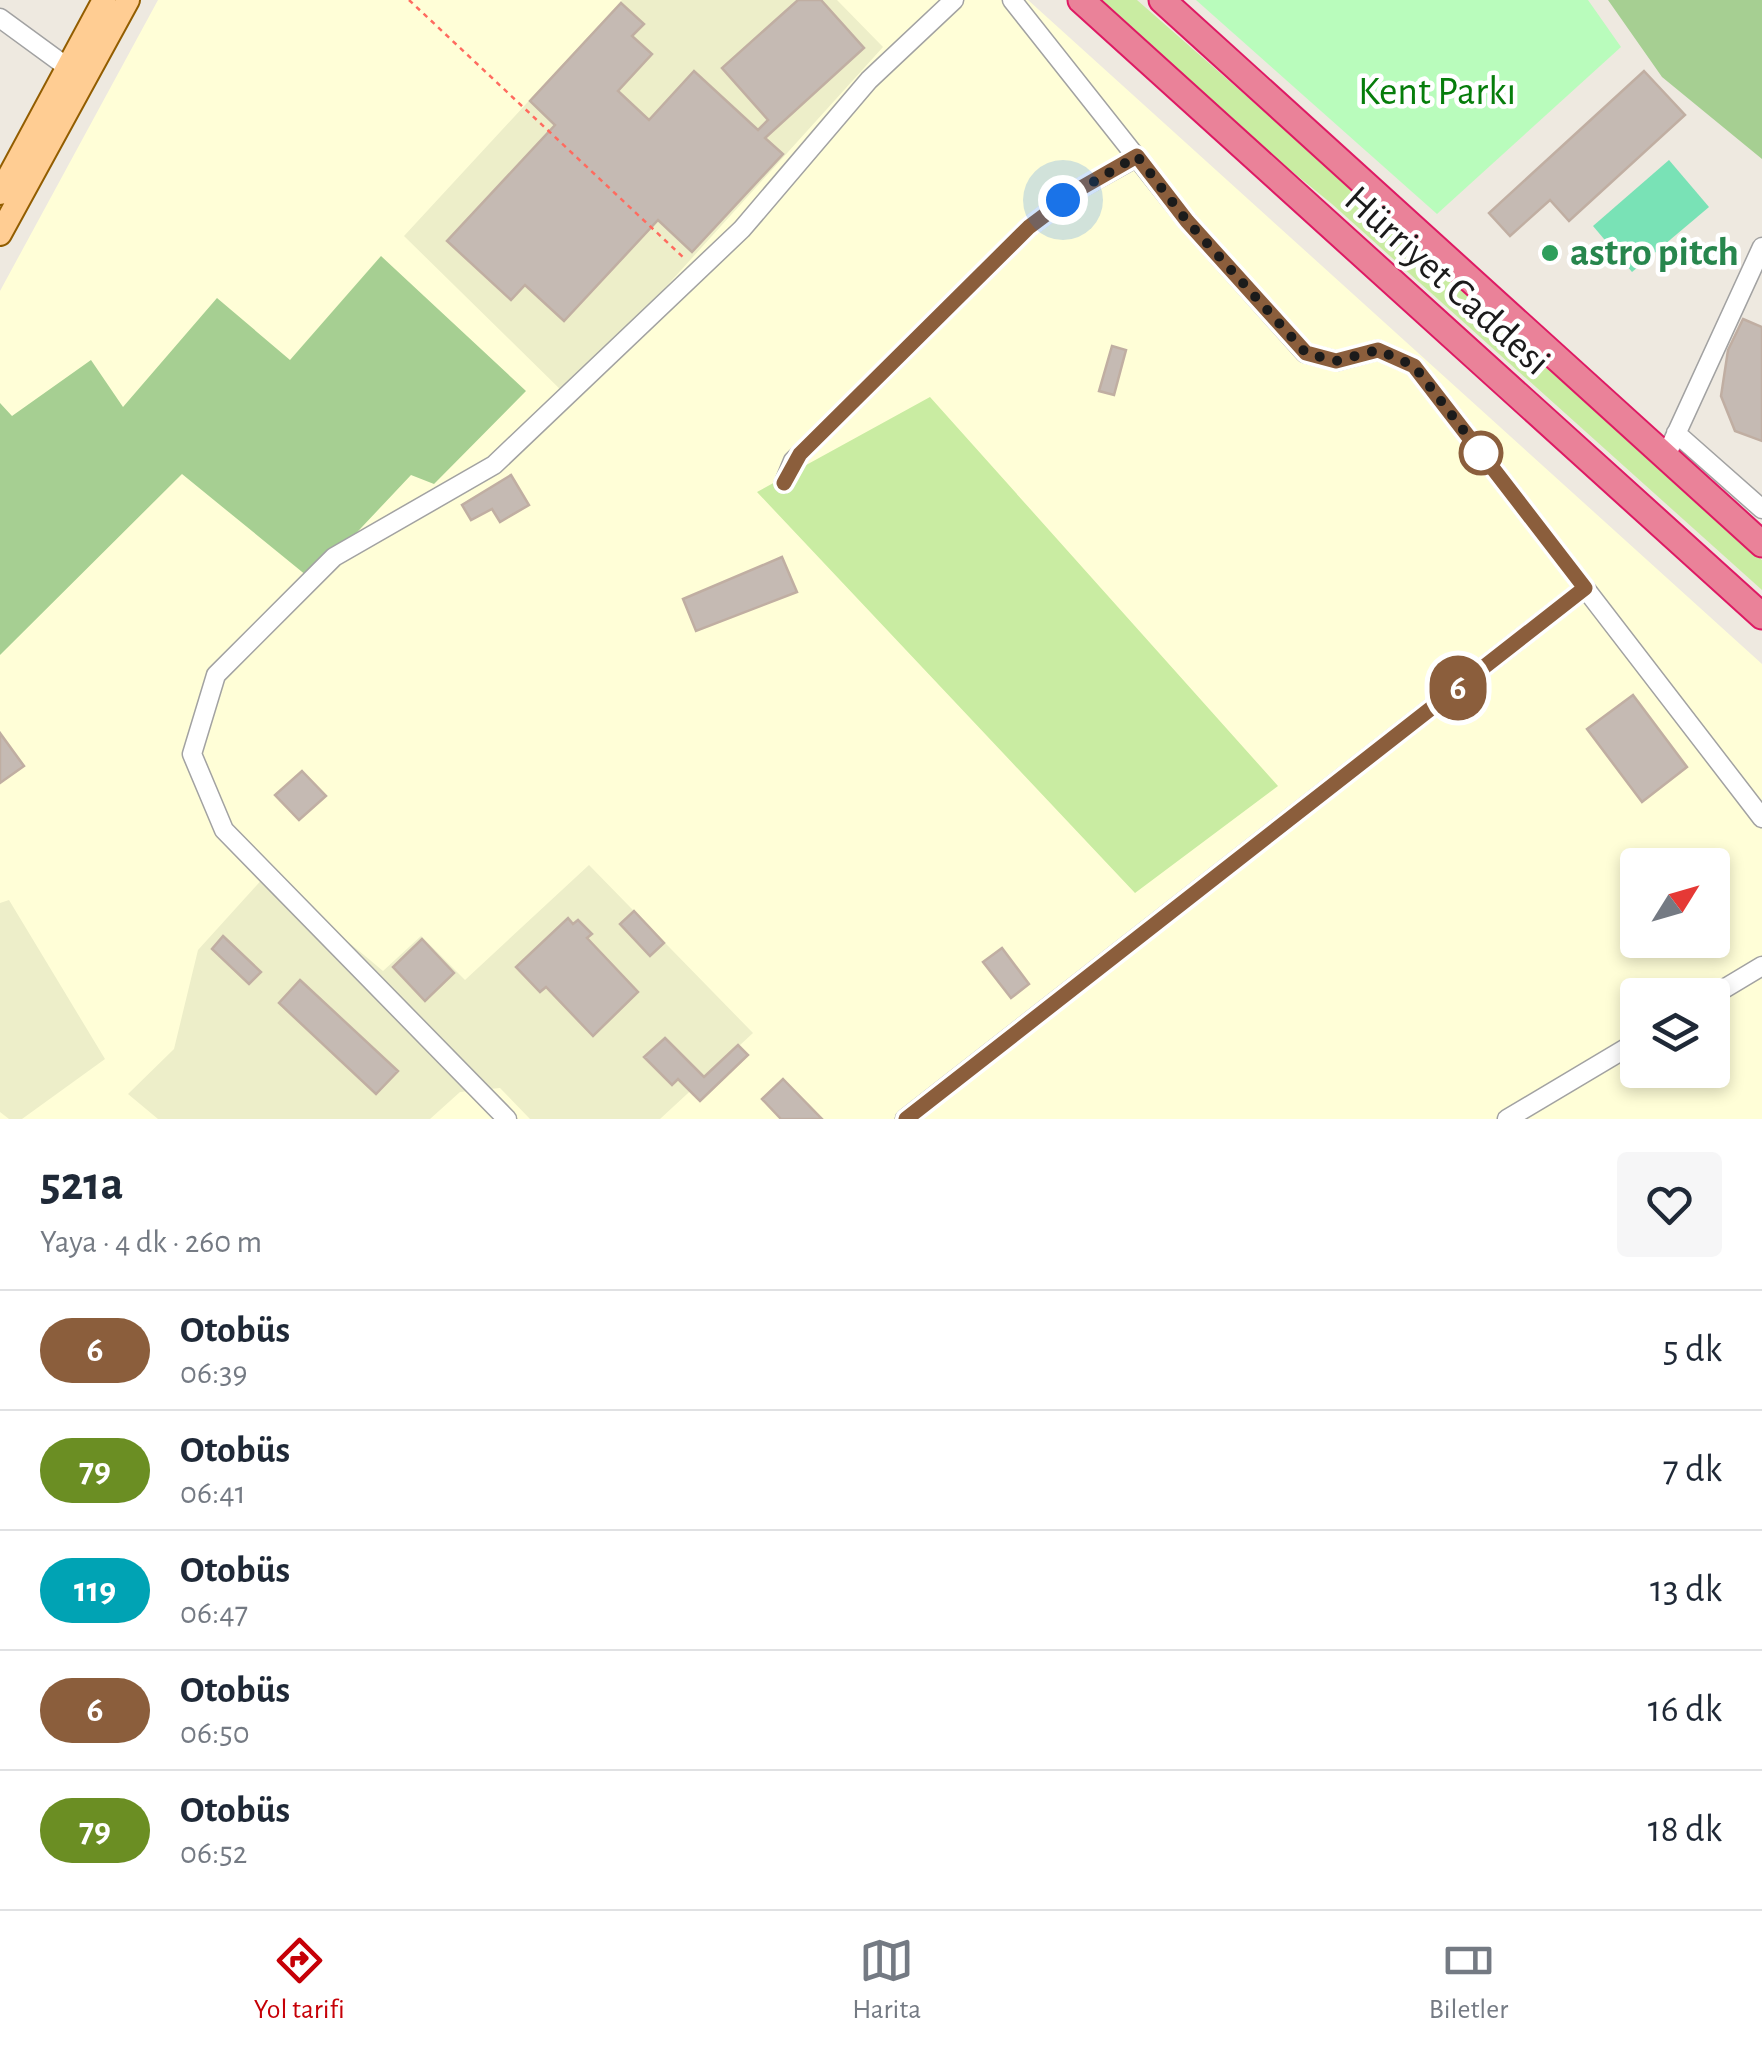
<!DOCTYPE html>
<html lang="tr">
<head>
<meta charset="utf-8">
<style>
	:root { --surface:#fff; --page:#f6f6f7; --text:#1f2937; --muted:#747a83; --line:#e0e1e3; --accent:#c60007 }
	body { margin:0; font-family:"Alegreya Sans",sans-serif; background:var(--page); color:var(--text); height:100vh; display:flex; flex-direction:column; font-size:38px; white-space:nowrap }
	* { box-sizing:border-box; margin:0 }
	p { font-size:32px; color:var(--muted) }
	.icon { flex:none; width:55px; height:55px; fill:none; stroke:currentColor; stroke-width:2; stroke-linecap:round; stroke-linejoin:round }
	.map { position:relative; height:1119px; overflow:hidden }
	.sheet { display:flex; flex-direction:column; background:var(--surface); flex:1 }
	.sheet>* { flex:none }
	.badge { padding:0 20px; border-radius:32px; font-size:35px; line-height:65px }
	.needle { width:65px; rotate:53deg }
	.tools { position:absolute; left:1620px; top:848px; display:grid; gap:20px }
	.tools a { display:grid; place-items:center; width:110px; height:110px; border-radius:10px; background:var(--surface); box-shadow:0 5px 15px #0003; font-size:50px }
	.you { position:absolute; width:50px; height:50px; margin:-25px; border:8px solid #fff; border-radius:50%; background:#1a73e8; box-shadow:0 0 0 15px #1a73e833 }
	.map>.badge { position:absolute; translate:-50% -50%; box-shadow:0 0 0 5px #fff }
	.round { display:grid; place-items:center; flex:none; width:105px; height:105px; border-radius:10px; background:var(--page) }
	.head { display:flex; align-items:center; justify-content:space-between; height:170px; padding:0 40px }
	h1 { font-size:48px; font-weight:600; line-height:75px }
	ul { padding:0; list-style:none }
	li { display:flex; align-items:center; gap:30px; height:120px; padding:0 40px; border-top:2px solid var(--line) }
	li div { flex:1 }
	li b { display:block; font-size:38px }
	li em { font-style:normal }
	li .badge { min-width:110px; font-weight:700; text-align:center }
	.tabs { display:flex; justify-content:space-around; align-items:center; height:140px; border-top:2px solid var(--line); background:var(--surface); font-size:28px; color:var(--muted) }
	.tabs a { display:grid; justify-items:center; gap:5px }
	.tabs .on { color:var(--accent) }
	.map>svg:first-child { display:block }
	.education { fill:#fffed7; fill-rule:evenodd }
	.farmland { fill:#edeec9 }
	.grass { fill:#c9eca2 }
	.forest { fill:#a6cf92 }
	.park { fill:#b9fcbc }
	.pitch { fill:#79e2b6 }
	.building { fill:#c5bab3; stroke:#c0aea2; stroke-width:2.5 }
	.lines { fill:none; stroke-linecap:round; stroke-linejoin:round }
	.minor-casing { stroke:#a2a2a2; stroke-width:21 }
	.major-casing { stroke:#925d00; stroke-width:26 }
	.highway-casing { stroke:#de1a64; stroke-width:29 }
	.path { stroke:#ff6b5f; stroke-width:2.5; stroke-dasharray:5 5; stroke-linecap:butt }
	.minor { stroke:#fff; stroke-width:18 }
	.major { stroke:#ffcd93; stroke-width:22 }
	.highway { stroke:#ea8299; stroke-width:25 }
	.line-casing { stroke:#fff; stroke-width:22 }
	.line { stroke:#8b5e3c; stroke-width:15 }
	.walk { stroke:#1b1b1b; stroke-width:10; stroke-dasharray:0 18 }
	.leisure-dot { fill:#2e9e5b; stroke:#fff; stroke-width:4 }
	.stop-dot { fill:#fff; stroke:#8b5e3c; stroke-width:5 }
	.labels { text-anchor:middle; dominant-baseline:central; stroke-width:9; stroke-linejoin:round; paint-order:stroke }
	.park-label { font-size:40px; fill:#067d0b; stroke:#fff }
	.leisure-label { font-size:40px; font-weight:bold; fill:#27864d; stroke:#fff; text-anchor:start }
	.street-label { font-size:40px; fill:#1b1b1b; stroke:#fff }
</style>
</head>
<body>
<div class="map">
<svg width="1762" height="1119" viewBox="0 0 1762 1119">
	<rect width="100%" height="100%" fill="#eee9e0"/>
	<!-- education -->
	<path class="education" d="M158,0H1028L1762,664V1119H0V291ZM1638,865H1712V940H1638ZM1638,995H1712V1070H1638Z"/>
	<!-- farmland -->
	<path class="farmland" d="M622,0H837L883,47L567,396L404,236Z
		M589,865L753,1033L660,1119H530L500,1088L460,1092L430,1119H158L128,1094L174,1049L198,950L267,874L383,971L421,936L465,980Z
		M9,900L105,1059L22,1119H9L0,1112V903Z"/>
	<!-- grass -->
	<path class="grass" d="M1100,0H1137L1407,237L1762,560V590L1332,204L1218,111Z
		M930,397L1278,786L1135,893L757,492Z"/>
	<!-- forest -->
	<path class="forest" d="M1608,0H1762V159L1662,77Z
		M381,256L526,391L434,484L411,475L312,580L182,474L0,655V403L12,416L91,360L123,407L217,298L290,360Z"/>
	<!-- park -->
	<path class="park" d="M1196,0H1588L1621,47L1437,214Z"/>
	<!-- pitch -->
	<path class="pitch" d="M1669,160L1709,207L1632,272L1593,226Z"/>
	<!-- building -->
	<path class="building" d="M798,0H821L864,48L765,138L783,154L692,252L658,220L564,321L525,285L511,300L447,241L555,125L530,101L621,3L644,24L632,36L652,54L618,91L649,120L694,71L758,130L768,120L722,68Z
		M1644,71L1685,115L1569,221L1550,200L1510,236L1489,213Z
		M1743,319L1762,327V441L1735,431L1721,396L1728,350Z
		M1112,346L1126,350L1114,395L1099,391Z
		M511,475L529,505L500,522L492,509L471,520L462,505Z
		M782,557L797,592L696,631L683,599Z
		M1633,695L1687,767L1642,802L1587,729Z
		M0,733L24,766L0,783Z
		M302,771L326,796L299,820L275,795Z
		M634,911L664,943L650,956L620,924Z
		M568,918L573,924L578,920L592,934L587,938L638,992L593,1036L546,987L540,992L516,967Z
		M223,936L261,972L249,984L212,949Z
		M422,939L454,973L425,1001L393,967Z
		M1002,948L1029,984L1011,998L983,962Z
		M300,980L398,1071L376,1094L279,1003Z
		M665,1038L704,1077L738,1045L748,1055L700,1101L678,1079L672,1085L644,1057Z
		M783,1079L822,1119H781L762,1099Z"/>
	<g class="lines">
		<!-- minor casing -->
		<g class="minor-casing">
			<path id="minor" d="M1012,0L1187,221L1305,353L1337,361L1378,350L1414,366L1762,818
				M0,18L67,67
				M1676,433L1762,509
				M1666,456L1762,247
				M784,483L793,461L1029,227L1081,188L1137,157
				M1712,996L1762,966
				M507,1119L224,830L192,754L216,675L334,557L494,465L742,229L869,80L954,0
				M905,1119L1585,588
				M1507,1119L1638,1041"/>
		</g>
		<!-- major casing -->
		<g class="major-casing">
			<path id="major" d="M0,193L104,0
				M0,234L128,0"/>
		</g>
		<!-- highway casing -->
		<g class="highway-casing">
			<path id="highway" d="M1081,0L1762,616
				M1162,0L1762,544"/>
		</g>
		<!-- path -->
		<path class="path" d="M409,0L685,259"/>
		<!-- minor -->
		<use href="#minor" class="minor"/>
		<!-- major -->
		<use href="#major" class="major"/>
		<!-- highway -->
		<use href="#highway" class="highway"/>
	</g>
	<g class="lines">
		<!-- line casing -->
		<g class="line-casing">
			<path id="line" d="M784,483L800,454L1029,227L1081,188L1137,156L1187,221L1306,353L1336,361L1378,350L1414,366L1585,588L906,1119"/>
		</g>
		<!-- line -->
		<use href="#line" class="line"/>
		<!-- walk -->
		<path class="walk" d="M1063,200L1137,156L1187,221L1306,353L1336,361L1378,350L1414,366L1481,453"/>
	</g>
	<!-- markers -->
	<circle class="leisure-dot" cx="1550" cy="253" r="10"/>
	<circle class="stop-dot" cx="1481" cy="453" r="20"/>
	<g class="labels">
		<!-- park labels -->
		<g class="park-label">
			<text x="1437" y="92">Kent Parkı</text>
		</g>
		<!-- leisure labels -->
		<g class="leisure-label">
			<text x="1570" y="253">astro pitch</text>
		</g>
		<!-- street labels -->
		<g class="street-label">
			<text transform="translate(1447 281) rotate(42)">Hürriyet Caddesi</text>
		</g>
	</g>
</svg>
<div class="tools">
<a><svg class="needle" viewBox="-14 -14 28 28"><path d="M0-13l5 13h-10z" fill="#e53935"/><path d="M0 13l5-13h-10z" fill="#747a83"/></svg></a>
<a><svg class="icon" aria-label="layers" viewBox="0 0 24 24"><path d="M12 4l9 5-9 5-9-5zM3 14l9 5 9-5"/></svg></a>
</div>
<div class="you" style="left:1063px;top:200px"></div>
<b class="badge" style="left:1458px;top:688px;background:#8b5e3c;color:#fff">6</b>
</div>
<section class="sheet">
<div class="head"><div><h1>521a</h1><p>Yaya · 4 dk · 260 m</p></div><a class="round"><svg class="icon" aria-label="heart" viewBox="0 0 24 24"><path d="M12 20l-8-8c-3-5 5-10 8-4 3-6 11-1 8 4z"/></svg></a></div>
<ul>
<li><span class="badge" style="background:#8b5e3c;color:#fff">6</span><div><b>Otobüs</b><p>06:39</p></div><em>5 dk</em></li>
<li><span class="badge" style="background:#6b8e23;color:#fff">79</span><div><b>Otobüs</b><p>06:41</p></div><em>7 dk</em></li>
<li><span class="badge" style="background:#00a3b4;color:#fff">119</span><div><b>Otobüs</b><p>06:47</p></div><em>13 dk</em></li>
<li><span class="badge" style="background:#8b5e3c;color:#fff">6</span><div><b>Otobüs</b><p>06:50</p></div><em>16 dk</em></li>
<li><span class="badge" style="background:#6b8e23;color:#fff">79</span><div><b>Otobüs</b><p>06:52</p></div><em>18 dk</em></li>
</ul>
</section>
<nav class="tabs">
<a class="on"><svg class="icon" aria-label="directions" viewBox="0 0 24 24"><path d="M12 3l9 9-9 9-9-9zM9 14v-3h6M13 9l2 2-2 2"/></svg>Yol tarifi</a>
<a><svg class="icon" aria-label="map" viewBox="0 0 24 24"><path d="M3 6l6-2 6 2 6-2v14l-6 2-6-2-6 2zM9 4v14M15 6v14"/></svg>Harita</a>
<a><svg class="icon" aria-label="tickets" viewBox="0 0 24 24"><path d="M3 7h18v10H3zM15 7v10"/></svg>Biletler</a>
</nav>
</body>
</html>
